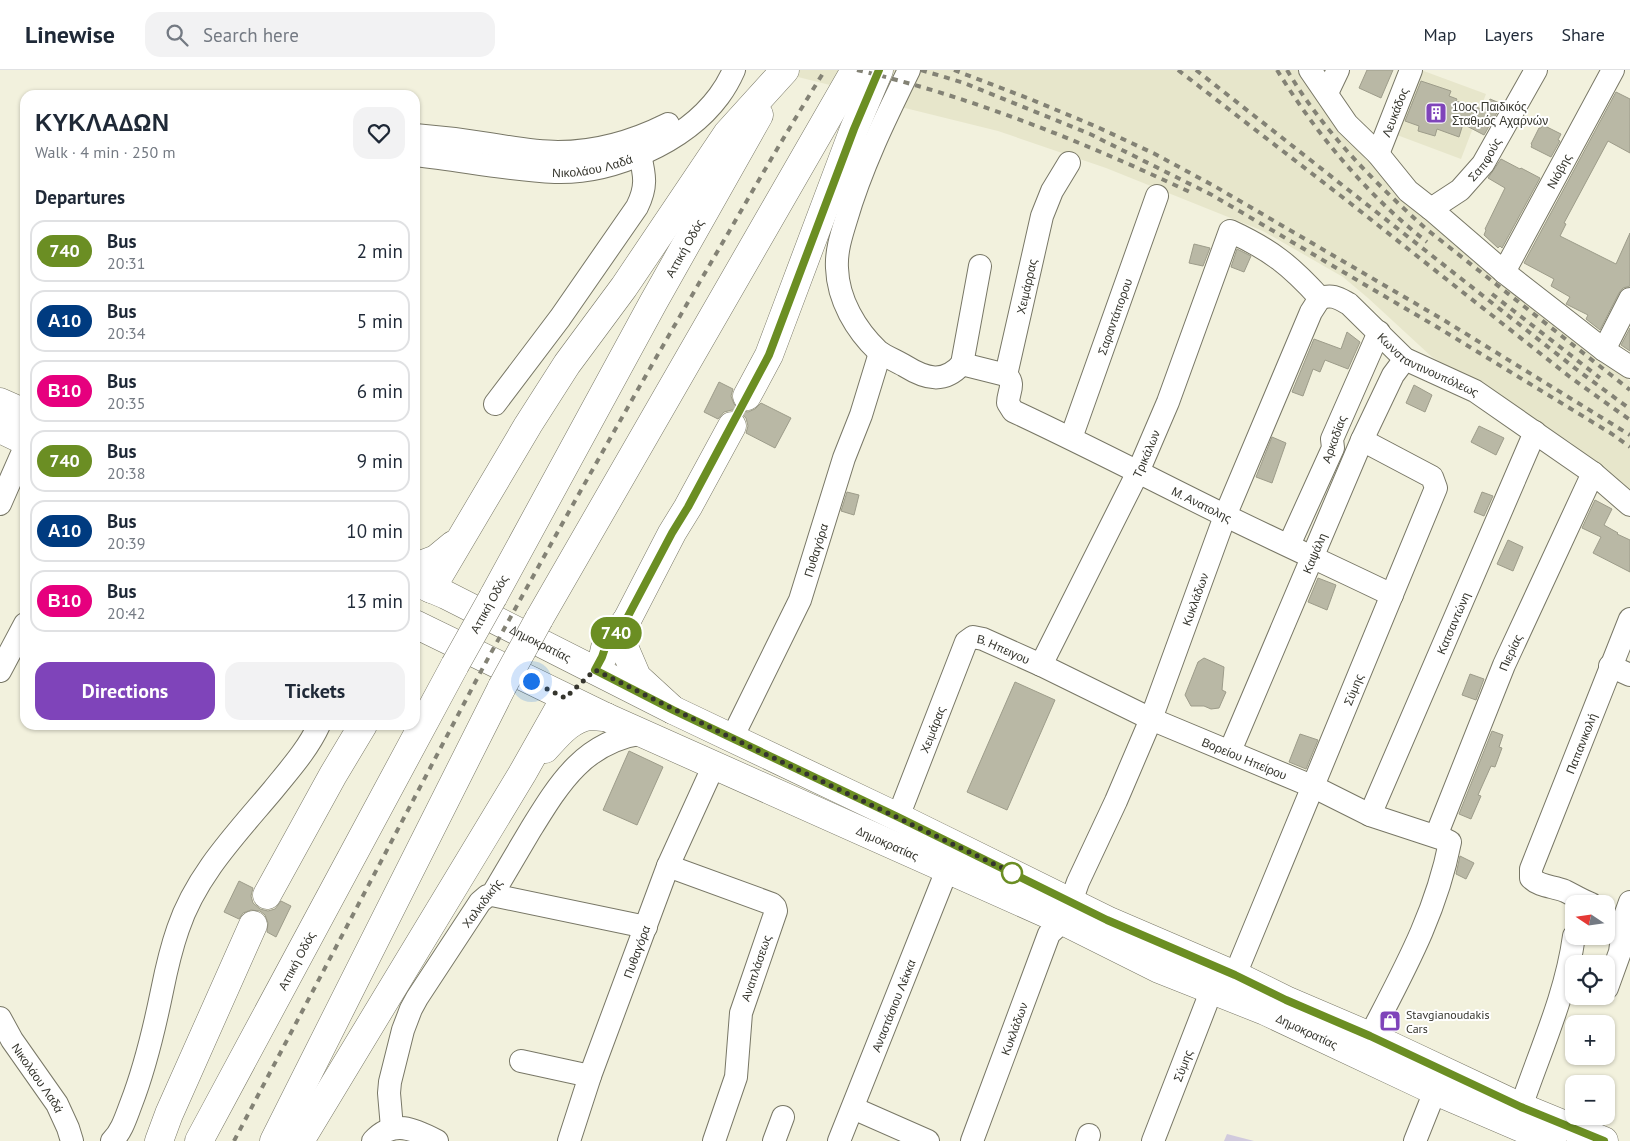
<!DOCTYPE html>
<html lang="en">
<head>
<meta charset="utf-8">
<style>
	:root { --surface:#fff; --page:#f2f2f3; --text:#1f2937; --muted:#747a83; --line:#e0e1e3; --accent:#7f44ba }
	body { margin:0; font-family:"PT Sans",sans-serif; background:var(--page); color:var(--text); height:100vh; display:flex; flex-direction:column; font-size:19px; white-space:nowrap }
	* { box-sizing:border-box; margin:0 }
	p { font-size:16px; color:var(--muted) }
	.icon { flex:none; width:28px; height:28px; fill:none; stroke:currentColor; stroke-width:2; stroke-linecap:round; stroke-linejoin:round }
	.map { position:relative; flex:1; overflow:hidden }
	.side { position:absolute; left:20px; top:20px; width:400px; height:640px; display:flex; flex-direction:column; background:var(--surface); border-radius:15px; box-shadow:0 1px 4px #0004 }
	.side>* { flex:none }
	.badge { padding:0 10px; border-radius:16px; font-size:18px; line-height:32px }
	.needle { width:32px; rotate:283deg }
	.buttons { position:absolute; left:1565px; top:825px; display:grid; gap:10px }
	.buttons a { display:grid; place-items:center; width:50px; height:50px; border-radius:10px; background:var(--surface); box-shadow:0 1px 4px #0004; font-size:25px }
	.you { position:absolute; width:25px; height:25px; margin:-12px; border:4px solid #fff; border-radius:50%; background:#1a73e8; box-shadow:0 0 0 8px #1a73e833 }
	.map>.badge { position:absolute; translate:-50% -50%; box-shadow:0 0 0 2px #fff }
	h2 { padding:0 15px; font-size:19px; line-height:45px }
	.round { display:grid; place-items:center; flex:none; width:52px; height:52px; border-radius:15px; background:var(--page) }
	.overview { display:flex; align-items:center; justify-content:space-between; height:85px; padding:0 15px }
	h1 { font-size:24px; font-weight:700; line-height:38px }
	.action { display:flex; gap:10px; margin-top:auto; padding:10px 15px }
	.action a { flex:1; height:58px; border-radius:15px; background:var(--accent); color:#fff; font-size:20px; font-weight:700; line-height:58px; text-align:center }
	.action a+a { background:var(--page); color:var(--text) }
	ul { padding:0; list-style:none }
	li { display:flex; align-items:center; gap:15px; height:62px; margin:0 10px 8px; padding:0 5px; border:2px solid var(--line); border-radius:15px }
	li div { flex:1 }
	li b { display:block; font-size:19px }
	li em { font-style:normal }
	li .badge { min-width:55px; font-weight:700; text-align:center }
	header { display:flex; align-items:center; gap:30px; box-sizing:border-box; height:70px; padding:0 25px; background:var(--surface); border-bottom:1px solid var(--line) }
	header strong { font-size:24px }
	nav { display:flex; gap:28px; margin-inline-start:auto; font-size:18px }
	.search { width:350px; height:45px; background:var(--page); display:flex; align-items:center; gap:12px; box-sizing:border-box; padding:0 18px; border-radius:15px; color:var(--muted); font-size:19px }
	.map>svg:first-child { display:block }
	.built { fill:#e7e6cb }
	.green { fill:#d1cadd }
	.building { fill:#b9b8a5; stroke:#9d9c8a }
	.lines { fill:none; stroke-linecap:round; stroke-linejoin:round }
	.minor-casing { stroke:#787766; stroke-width:24 }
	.major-casing { stroke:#787766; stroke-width:29 }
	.highway-casing { stroke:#787766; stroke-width:29 }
	.minor { stroke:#fff; stroke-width:22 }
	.major { stroke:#fff; stroke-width:28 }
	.highway { stroke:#fff; stroke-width:28 }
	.rail { stroke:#838275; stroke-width:4; stroke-dasharray:6 6; stroke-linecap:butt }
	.highway-bridge-casing { stroke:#787766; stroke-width:29; stroke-linecap:butt }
	.highway-bridge { stroke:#fff; stroke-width:28 }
	.line-casing { stroke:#fff; stroke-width:11 }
	.line { stroke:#6b8e23; stroke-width:8 }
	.walk { stroke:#35352d; stroke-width:5; stroke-dasharray:0 9 }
	.stop-dot { fill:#fff; stroke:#6b8e23; stroke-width:2.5 }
	.labels { text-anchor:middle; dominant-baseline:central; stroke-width:4; stroke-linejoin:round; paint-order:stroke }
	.poi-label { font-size:12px; fill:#35352d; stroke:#fff; text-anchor:start }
	.street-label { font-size:12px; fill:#35352d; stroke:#fff }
</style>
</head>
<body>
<header>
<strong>Linewise</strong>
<div class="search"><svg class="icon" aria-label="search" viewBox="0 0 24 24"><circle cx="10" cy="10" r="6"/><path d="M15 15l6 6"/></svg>Search here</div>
<nav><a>Map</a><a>Layers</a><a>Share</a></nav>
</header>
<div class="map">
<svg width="1630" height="1071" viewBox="0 0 1630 1071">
	<rect width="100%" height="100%" fill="#f2f1dd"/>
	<!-- built -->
	<path class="built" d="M770,0H1298L1349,71L1397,121L1452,169L1630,311V422L1570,372L1432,287L1368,228L1343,207L1263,161L1106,98L998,61L905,38L838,17Z
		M1421,0L1486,24L1461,89L1397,65Z"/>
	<!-- green -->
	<path class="green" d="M1227,1064L1254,1071H1224Z"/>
	<!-- building -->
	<path class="building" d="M1367,0H1393L1381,28L1359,18Z
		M1421,11L1451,21L1449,26L1457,29L1456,31L1485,40L1490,29L1502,34L1484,65L1463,54L1459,67L1437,59L1435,66L1418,61L1419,56L1405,51Z
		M1616,22L1630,29V83L1608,71L1564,153L1566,154L1560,166L1616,194L1630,163V216L1623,218L1619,223L1600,260L1586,249L1588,245L1566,234L1570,227L1551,216L1554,209L1524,193Z
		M1543,55L1561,64L1558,70L1560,71L1551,87L1531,77L1532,75L1531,74L1539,58H1541Z
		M1501,89L1520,99L1521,98L1540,108L1502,178L1500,176L1498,178L1484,165L1486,160L1485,159L1505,118L1488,108Z
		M1194,174L1210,178L1203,196L1189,193Z
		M1237,179L1251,186L1244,202L1231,197Z
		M1630,258V281L1621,275Z
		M1347,262L1360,272L1348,299L1325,290L1320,302L1313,299L1303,326L1292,322L1314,269L1341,279Z
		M719,312L733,319L731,326L734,334L740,340L748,342L755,339L761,333L791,348L775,378L746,363L748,356L746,348L739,342L732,340L724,342L718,349L704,342Z
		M1414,315L1432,325L1425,342L1406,333Z
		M1479,356L1504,368L1496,385L1471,372Z
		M1272,367L1286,373L1272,413L1256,407Z
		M847,422L859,425L854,445L841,441Z
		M1482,422L1493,426L1484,446L1474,442Z
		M1595,430L1612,439L1604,455L1618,463L1617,464L1630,470V502L1593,483L1601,467L1582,458Z
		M1508,470L1523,477L1513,501L1497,494Z
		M1318,508L1336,515L1327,540L1308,532Z
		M1204,588L1224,597L1222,620L1226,622L1219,638L1211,639L1204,636H1191L1185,625L1198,592Z
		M1470,604L1484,609L1476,630L1462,625Z
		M1015,612L1055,630L1007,740L967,722Z
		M1492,661L1503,665L1499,677L1502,678L1495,697L1491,696L1478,725L1481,726L1471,749L1459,744Z
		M1300,664L1318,670L1306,699L1289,692Z
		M629,681L663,697L637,755L603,740Z
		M1460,786L1474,793L1466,809L1456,804Z
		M239,811L253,818L251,826L253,833L260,839L268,841L275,839L281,831L291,836L276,867L267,862L268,853L265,845L260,841L251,840L243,843L239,849L224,842Z"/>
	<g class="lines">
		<!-- minor casing -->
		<g class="minor-casing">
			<g id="minor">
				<path d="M909,0C885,49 861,98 846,150C841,166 836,182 837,198C838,230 856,260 878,281C886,287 897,291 905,296C926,309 944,314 962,294L1006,305"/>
				<path d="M1310,0L1347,54L1378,84L1408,121L1431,139L1504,202L1604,280L1630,297"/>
				<path d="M1327,23L1338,0"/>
				<path d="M415,65C440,67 465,70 490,74C513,78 536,82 558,82C597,82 634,71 668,54"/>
				<path id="s1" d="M1378,84L1411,0"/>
				<path id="s2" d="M415,85C462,90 508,100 555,102C612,104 685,72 719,26C725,18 730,9 734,0"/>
				<path id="s3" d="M1431,139L1460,120L1483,94L1536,0"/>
				<path id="s4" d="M1504,202L1613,0"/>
				<path id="s5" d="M1320,228C1333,224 1338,228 1349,234L1405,289L1475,321L1593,403L1630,435"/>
				<path d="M1604,280L1630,229"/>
				<path d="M962,294L980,196"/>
				<path id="s6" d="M1006,305C1016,314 1008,322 1008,333L1013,341C1084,374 1153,410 1224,445C1279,472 1336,498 1392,525"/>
				<path id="s7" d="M1006,305L1042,146L1052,121L1069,93"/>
				<path d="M495,334L560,248L637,137C647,117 645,106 640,85"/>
				<path id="s8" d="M1071,368L1157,126"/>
				<path d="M0,434L25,377"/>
				<path d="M1289,475L1333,378L1332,369L1379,262"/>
				<path id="s9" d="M1041,595L1138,402L1168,332L1230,161C1271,180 1290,195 1320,228"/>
				<path d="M1610,596L1630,605"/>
				<path d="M0,601L25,554"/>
				<path id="s10" d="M732,668L800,530L844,388L861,345L880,283"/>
				<path id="s11" d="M1230,681L1362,370L1393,305L1405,289"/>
				<path id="s12" d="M1370,745L1535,362"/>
				<path id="s13" d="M898,747L966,572L973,567L983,569L1041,595L1151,649L1314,717L1370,745L1446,770L1450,772C1436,844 1403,902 1370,966"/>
				<path id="s14" d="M1436,766L1504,595L1593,403"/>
				<path d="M668,796L772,834L775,837L776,841L741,943L736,1007L714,1071"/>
				<path d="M492,825L646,857"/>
				<path id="s15" d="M1591,834C1581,830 1573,825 1565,821C1553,816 1540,817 1531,808V799L1630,549"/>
				<path id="s16" d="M1235,905L1436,418L1432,407L1362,370"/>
				<path d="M1607,918L1620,882L1625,846L1630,832"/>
				<path id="s17" d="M0,948L12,970L57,1034L68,1058L72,1071"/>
				<path d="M521,991L590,1006"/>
				<path d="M1521,1037C1540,981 1566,925 1574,866"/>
				<path d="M853,1038L928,1071"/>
				<path d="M392,1058L389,1023L390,1012L403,960L411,939L417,928L480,832L487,826L492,825C505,803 518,781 531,759C560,712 585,671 644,663"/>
				<path d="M112,1071C122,1061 126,1047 131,1034C145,998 154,960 162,921C166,901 171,879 178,859C196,805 237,763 273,720C290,699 308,679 319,655"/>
				<path d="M373,1071C393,1049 414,1059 437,1071"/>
				<path id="s18" d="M569,1071L590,1006L668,796L714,695"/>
				<path d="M774,1071L783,1047"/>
				<path id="s19" d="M839,1071L947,800"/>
				<path id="s20" d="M972,1071L1049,864L1063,851L1071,832L1078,812L1116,731L1151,649L1225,446L1311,242L1320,228"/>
				<path d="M1087,1071L1089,1065"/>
				<path id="s21" d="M1153,1071L1212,919"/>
				<path d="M1415,1071L1435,1021"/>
			</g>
		</g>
		<!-- major casing -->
		<g class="major-casing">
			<g id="major">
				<path d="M0,332L25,343"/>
				<path d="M0,359L25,371"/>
				<path id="s22" d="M415,512L446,525L673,640L898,747L1107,850L1235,905L1286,930L1370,966L1521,1037L1604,1071"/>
				<path id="s23" d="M415,554L606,647L1063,851L1159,899L1265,941L1435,1021L1552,1071"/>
			</g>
		</g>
		<!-- highway casing -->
		<g class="highway-casing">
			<g id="highway">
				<path d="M747,326L769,285L854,59L879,0"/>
				<path d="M415,497L436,489L453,475"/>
				<path d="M431,519L528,355L567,294L624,217L727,64L785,0"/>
				<path id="s24" d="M493,527L653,233L759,45"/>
				<path d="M539,549L855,0"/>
				<path d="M627,550L623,564L625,579L637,607L673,640"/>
				<path d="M595,600L603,587L605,578L627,550L672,463L688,437L732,356"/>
				<path d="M545,679C557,666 571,648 590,646C595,646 601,647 606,647"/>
				<path d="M267,825L333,705L363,655"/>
				<path d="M159,1071L169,1044L253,855"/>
				<path id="s25" d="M199,1071L455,595"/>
				<path d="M274,1071L502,617"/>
				<path d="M300,1071L522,704L565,628"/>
			</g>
		</g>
		<!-- minor -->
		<use href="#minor" class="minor"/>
		<!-- major -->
		<use href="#major" class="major"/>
		<!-- highway -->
		<use href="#highway" class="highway"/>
		<!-- rail -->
		<path class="rail" d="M857,0C973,27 1086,73 1194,124
			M921,0L964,13L1090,64L1212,125L1437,257L1612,364L1630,377
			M954,0L1030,29L1095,56L1155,84L1216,117L1442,249L1630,365
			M1178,0L1350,133L1570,307L1630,350
			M1196,0L1576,299L1630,339
			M1277,0C1317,65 1367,125 1427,172
			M1287,0C1323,61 1373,111 1425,158L1630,320
			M1492,224L1600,308
			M234,1071L479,605C560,456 644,307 730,160C761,106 792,53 825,0"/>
		<!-- highway-bridge casing -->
		<g class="highway-bridge-casing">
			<path id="highway-bridge" d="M455,595L493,527
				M502,617L539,549"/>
		</g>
		<!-- highway-bridge -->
		<use href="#highway-bridge" class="highway-bridge"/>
	</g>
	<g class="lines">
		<!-- line casing -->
		<g class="line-casing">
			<path id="line" d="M879,0L854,59L769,285L688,437L672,463L626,550L605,578L602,587L595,600L673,640L898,747L1107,850L1235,905L1286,930L1370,966L1521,1037L1604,1071"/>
		</g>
		<!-- line -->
		<use href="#line" class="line"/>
		<!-- walk -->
		<path class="walk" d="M531,611L565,628L595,600L732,668L1019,806L1012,803"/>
	</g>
	<!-- icons -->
	<defs>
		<g id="building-square" transform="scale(1.125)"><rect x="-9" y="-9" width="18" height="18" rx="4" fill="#7f44ba" stroke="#fff"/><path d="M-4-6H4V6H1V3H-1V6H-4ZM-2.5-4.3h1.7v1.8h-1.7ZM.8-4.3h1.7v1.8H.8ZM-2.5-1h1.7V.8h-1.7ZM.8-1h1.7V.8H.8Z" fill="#fff"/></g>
		<g id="shop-square" transform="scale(1.125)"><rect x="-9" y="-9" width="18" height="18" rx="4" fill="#7f44ba" stroke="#fff"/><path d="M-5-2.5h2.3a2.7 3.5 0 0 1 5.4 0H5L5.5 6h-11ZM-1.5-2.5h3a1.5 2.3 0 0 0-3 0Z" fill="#fff"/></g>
	</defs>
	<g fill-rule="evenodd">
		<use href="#building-square" x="1436" y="43"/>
		<use href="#shop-square" x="1390" y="951"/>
	</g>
	<!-- markers -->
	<circle class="stop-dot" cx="1012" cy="803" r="10"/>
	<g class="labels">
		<!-- poi labels -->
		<g class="poi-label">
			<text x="1452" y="36">10ος Παιδικός<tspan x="1452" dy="14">Σταθμός Αχαρνών</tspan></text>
			<text x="1406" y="944">Stavgianoudakis<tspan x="1406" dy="14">Cars</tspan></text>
		</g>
		<!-- street labels -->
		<g class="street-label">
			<text stroke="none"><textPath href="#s1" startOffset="45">Λευκάδος</textPath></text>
			<text stroke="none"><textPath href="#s3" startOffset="74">Σαπφούς</textPath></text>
			<text stroke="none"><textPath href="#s2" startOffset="179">Νικολάου Λαδά</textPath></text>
			<text stroke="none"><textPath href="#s4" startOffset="115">Νιόβης</textPath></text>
			<text stroke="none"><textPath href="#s24" startOffset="398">Αττική Οδός</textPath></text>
			<text stroke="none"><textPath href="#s7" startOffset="91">Χειμάρρας</textPath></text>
			<text stroke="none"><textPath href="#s8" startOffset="129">Σαραντάπορου</textPath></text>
			<text stroke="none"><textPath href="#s5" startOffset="132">Κωνσταντινουπόλεως</textPath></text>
			<text transform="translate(1334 369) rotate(-70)">Αρκαδίας</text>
			<text stroke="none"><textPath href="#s9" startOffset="236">Τρικάλων</textPath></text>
			<text stroke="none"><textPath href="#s6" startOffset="250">Μ. Ανατολης</textPath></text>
			<text stroke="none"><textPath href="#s10" startOffset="206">Πυθαγόρα</textPath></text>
			<text stroke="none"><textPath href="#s11" startOffset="215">Καψάλη</textPath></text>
			<text stroke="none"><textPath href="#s20" startOffset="588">Κυκλάδων</textPath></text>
			<text transform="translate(489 534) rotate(-61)">Αττική Οδός</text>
			<text stroke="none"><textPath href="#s12" startOffset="209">Κατσαντώνη</textPath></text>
			<text stroke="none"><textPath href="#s22" startOffset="140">Δημοκρατίας</textPath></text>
			<text stroke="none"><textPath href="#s13" startOffset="229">Β. Ηπειγου</textPath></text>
			<text stroke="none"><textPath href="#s14" startOffset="198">Πιερίας</textPath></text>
			<text stroke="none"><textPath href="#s16" startOffset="309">Σύμης</textPath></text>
			<text stroke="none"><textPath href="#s13" startOffset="94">Χειμάρας</textPath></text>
			<text stroke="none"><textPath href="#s15" startOffset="210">Παπανικολή</textPath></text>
			<text stroke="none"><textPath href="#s13" startOffset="494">Βορείου Ηπείρου</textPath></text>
			<text stroke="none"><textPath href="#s23" startOffset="521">Δημοκρατίας</textPath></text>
			<text transform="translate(482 833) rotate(-53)">Χαλκιδικής</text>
			<text stroke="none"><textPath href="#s18" startOffset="201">Πυθαγόρα</textPath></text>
			<text stroke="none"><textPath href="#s25" startOffset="205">Αττική Οδός</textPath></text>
			<text transform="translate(756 898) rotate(-71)">Αναπλάσεως</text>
			<text stroke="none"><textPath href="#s19" startOffset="146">Αναστάσιου Λέκκα</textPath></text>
			<text stroke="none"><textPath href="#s20" startOffset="120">Κυκλάδων</textPath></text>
			<text stroke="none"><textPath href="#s23" startOffset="981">Δημοκρατίας</textPath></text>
			<text stroke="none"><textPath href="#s21" startOffset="81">Σύμης</textPath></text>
			<text stroke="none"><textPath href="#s17" startOffset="71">Νικολάου Λαδά</textPath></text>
		</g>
	</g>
</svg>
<div class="buttons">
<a><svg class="needle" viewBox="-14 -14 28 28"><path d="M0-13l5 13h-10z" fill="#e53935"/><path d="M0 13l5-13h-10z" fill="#747a83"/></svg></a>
<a><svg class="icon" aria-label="locate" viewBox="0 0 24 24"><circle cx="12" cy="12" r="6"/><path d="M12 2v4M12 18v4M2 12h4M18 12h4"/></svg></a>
<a>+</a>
<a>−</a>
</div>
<div class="you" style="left:531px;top:611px"></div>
<b class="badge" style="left:616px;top:563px;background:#6b8e23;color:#fff">740</b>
<section class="side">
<div class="overview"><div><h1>ΚΥΚΛΑΔΩΝ</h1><p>Walk · 4 min · 250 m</p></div><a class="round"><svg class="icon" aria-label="heart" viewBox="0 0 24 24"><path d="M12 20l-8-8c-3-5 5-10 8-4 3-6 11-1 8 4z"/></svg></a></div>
<h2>Departures</h2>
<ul>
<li><span class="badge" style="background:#6b8e23;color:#fff">740</span><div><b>Bus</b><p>20:31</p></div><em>2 min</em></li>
<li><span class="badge" style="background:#003b80;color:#fff">Α10</span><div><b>Bus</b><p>20:34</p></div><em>5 min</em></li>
<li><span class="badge" style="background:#e6007e;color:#fff">Β10</span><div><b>Bus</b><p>20:35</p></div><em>6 min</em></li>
<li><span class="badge" style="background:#6b8e23;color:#fff">740</span><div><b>Bus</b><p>20:38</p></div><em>9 min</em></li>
<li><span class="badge" style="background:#003b80;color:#fff">Α10</span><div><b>Bus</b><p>20:39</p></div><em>10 min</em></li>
<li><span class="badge" style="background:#e6007e;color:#fff">Β10</span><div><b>Bus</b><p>20:42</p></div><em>13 min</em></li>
</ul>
<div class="action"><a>Directions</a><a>Tickets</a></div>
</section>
</div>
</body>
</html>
